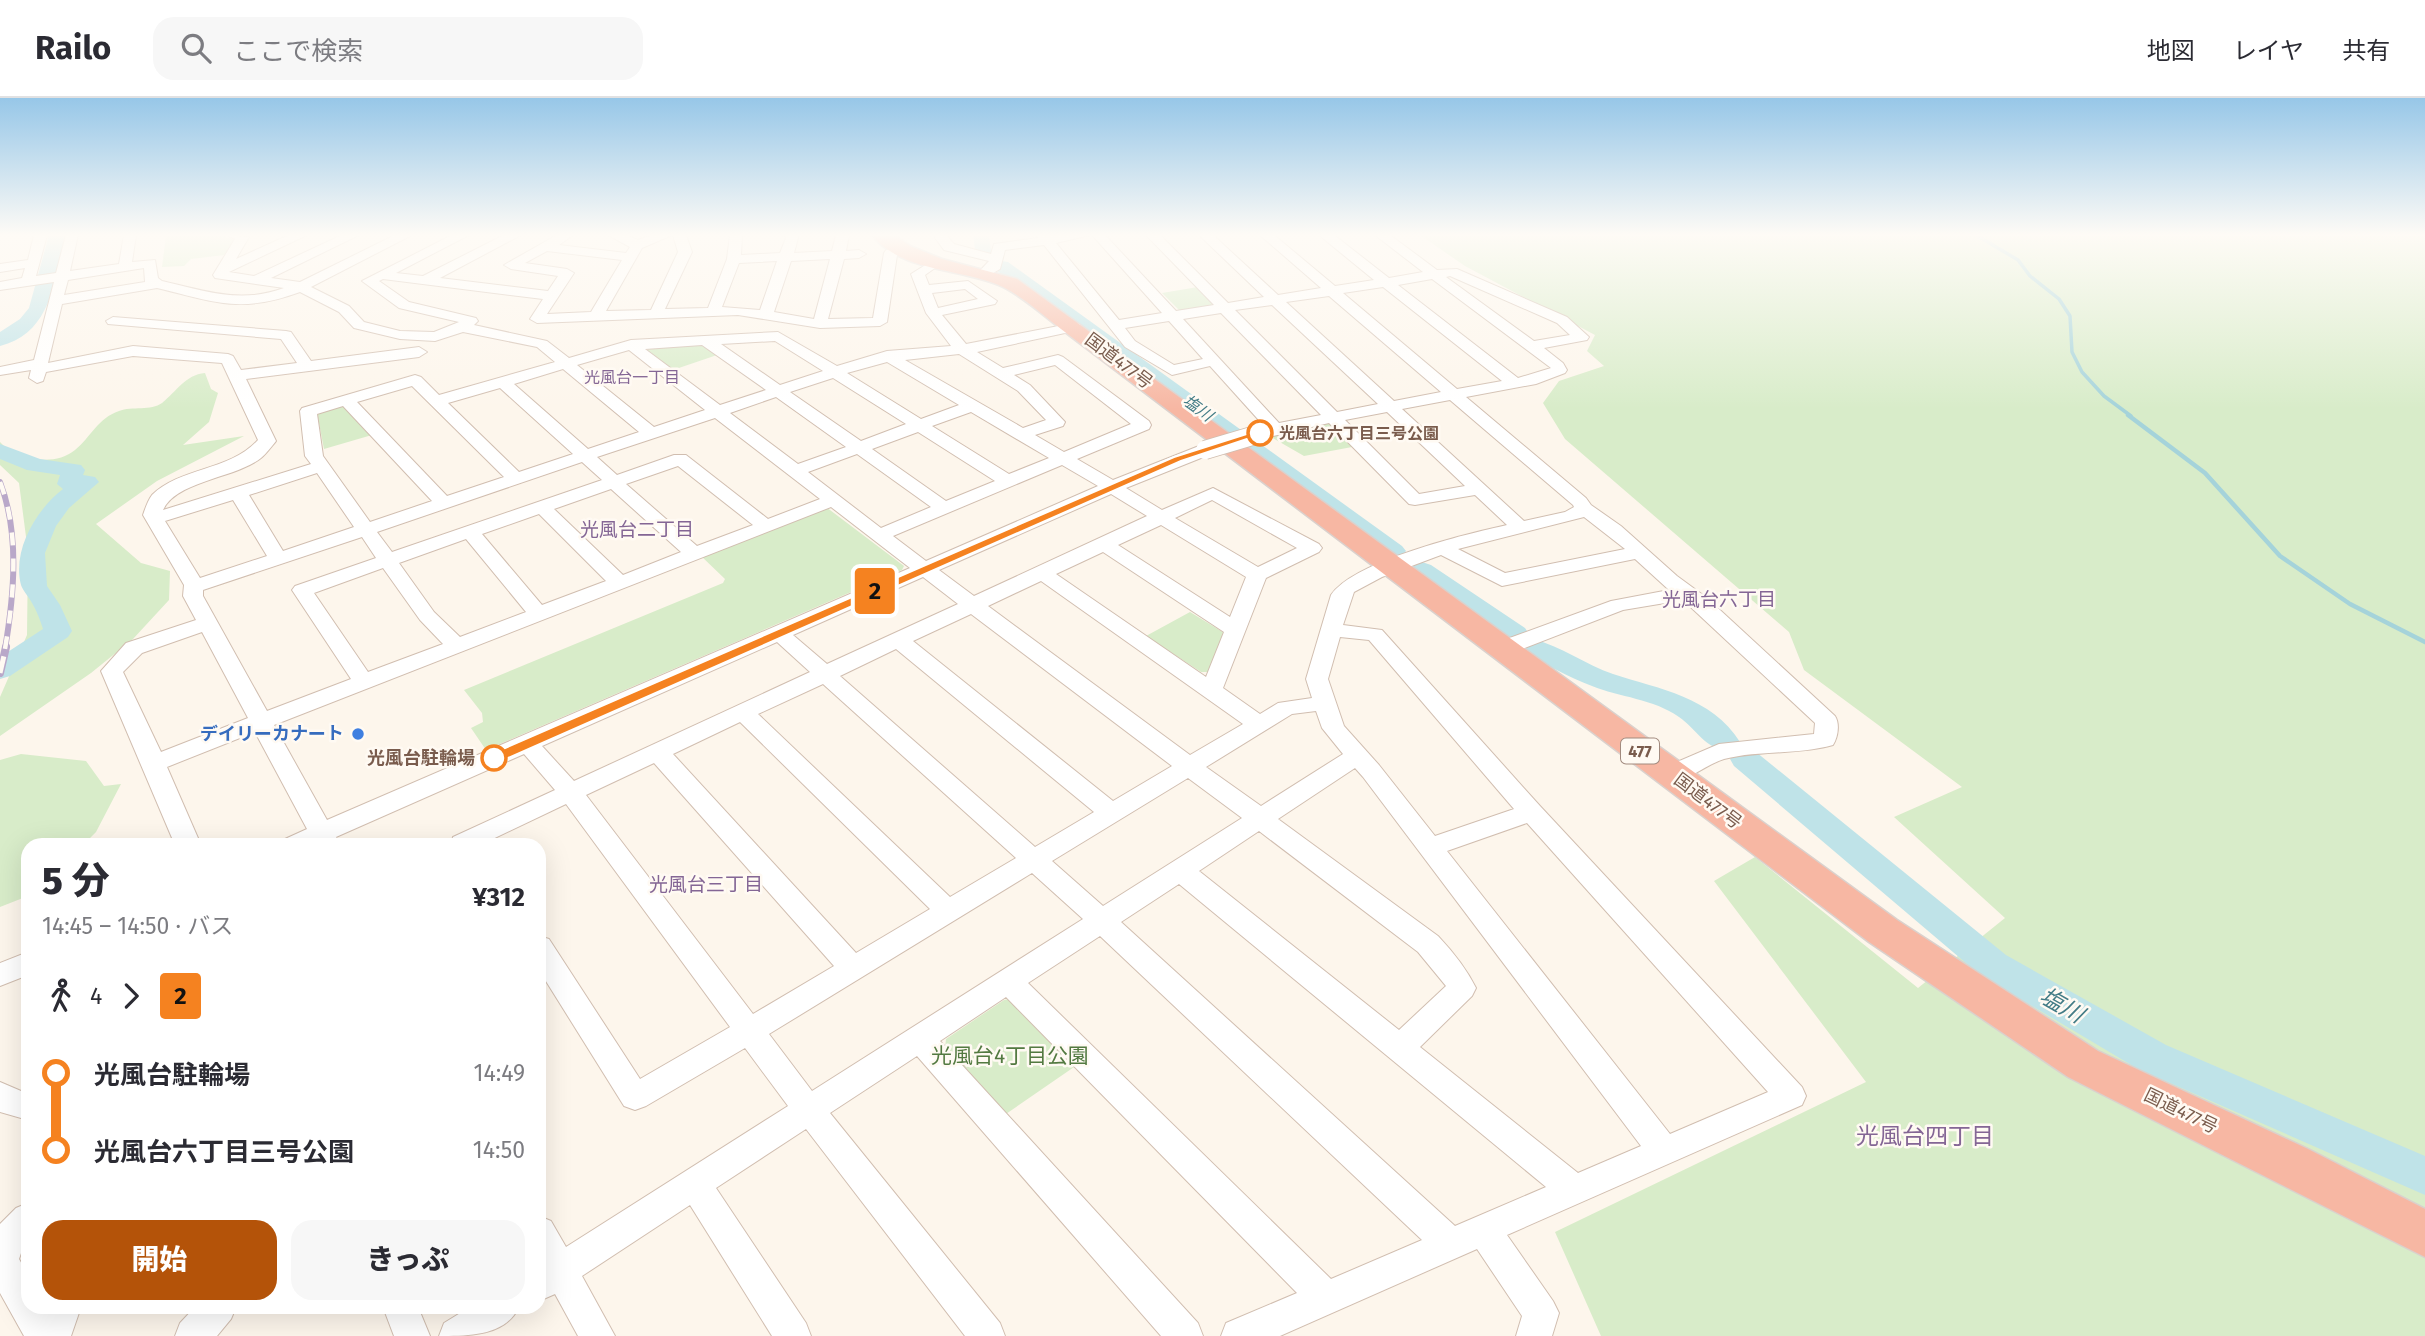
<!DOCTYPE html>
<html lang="ja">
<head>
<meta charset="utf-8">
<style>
	:root { --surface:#fff; --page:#f7f7f7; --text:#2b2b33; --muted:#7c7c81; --line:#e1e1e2; --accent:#b45309 }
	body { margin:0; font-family:"Fira Sans","Noto Sans JP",sans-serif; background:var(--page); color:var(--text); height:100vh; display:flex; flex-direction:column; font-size:26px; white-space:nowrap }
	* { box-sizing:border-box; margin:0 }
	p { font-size:23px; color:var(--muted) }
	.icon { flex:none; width:38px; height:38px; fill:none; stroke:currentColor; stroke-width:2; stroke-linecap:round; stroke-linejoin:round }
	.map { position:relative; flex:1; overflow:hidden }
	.sheet { position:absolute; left:21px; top:740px; width:525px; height:476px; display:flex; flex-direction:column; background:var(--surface); border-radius:21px; box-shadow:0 7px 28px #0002 }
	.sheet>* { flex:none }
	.badge { padding:0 14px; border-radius:5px; font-size:24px; line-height:46px }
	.map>.badge { position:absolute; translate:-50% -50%; box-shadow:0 0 0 4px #fff }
	.legs { display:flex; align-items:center; gap:10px; height:77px; padding:0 21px; font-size:23px }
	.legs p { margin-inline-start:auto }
	.headline { display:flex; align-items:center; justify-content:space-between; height:119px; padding:0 21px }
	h1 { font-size:38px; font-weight:800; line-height:52px }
	.action { display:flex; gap:14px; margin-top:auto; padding:14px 21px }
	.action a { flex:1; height:80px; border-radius:21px; background:var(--accent); color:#fff; font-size:28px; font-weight:800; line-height:80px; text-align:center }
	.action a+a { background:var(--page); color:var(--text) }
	ul { padding:0 21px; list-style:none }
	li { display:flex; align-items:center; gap:24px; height:77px; font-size:26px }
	li i { display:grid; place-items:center; width:10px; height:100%; margin:0 9px; background:currentColor }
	li i::after { content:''; width:18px; height:18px; margin:-9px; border:5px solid; border-radius:50%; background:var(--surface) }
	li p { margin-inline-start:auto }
	li:first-child i { background:linear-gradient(#0000 50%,currentColor 0) }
	li:last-child i { background:linear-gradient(currentColor 50%,#0000 0) }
	header { display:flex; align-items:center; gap:42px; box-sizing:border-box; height:98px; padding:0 35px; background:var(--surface); border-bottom:2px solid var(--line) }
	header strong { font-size:33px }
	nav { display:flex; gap:38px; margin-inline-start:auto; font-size:24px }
	.search { width:490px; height:63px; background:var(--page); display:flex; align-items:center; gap:18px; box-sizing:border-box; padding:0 24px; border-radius:21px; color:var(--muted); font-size:26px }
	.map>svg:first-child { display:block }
	.green { fill:#d8ecc9 }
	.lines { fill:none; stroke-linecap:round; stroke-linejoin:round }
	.stream-far1 { stroke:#a5d3da; stroke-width:3.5 }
	.stream { stroke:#a5d3da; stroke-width:4.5 }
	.river { fill:#bfe3e8; fill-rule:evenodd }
	.minor-casing { stroke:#d1beb0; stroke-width:2 }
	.highway-casing { stroke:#dad1cd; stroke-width:3 }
	.minor { fill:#fff; fill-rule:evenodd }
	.highway { fill:#f7b7a3; fill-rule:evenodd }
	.rail-far1-casing { stroke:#b9a8c9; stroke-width:6 }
	.rail-casing { stroke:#b9a8c9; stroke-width:8 }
	.rail-far1 { stroke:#fffaf3; stroke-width:4.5; stroke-dasharray:13; stroke-linecap:butt }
	.rail { stroke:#fffaf3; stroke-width:5; stroke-dasharray:17; stroke-linecap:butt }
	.minor-bridge-casing { stroke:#d1beb0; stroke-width:20; stroke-linecap:butt }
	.minor-bridge { stroke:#fff; stroke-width:18 }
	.line-1 { fill:#f58220; stroke:#fff; stroke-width:2 }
	.stop-1-dot { fill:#fff; stroke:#f58220; stroke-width:3.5 }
	.shop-dot { fill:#3f7fe0; stroke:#fffaf3; stroke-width:2.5 }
	.labels { text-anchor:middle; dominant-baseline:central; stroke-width:5; stroke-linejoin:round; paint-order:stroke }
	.far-neighbourhood-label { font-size:16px; fill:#846695; stroke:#fffaf3 }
	.far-water-label { font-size:16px; font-style:italic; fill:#437c86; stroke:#fffaf3 }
	.far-stop-label { font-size:16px; font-weight:bold; fill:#7a5c4d; stroke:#fffaf3; text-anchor:start }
	.shield { fill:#fffaf3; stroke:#a28b7f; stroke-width:2 }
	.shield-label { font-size:16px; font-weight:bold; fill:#7a5c4d }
	.street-label { font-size:18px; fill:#7a5c4d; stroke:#fffaf3 }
	.shop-label { font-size:18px; font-weight:bold; fill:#366cbe; stroke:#fffaf3; text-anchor:end }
	.stop-label { font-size:18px; font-weight:bold; fill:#7a5c4d; stroke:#fffaf3; text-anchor:end }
	.neighbourhood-label { font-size:19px; fill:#846695; stroke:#fffaf3 }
	.near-park-label { font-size:21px; fill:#537a41; stroke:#fffaf3 }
	.near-water-label { font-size:23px; font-style:italic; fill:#437c86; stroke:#fffaf3 }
	.near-neighbourhood-label { font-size:23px; fill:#846695; stroke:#fffaf3 }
</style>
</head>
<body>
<header>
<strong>Railo</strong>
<div class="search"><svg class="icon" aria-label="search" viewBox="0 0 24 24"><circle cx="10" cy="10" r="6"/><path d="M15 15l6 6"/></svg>ここで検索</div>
<nav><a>地図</a><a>レイヤ</a><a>共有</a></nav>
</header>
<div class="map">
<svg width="2425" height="1238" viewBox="0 0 2425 1238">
	<rect width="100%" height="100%" fill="#fdf6ec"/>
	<!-- green -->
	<path class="green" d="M166,137H216L235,141L224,157L191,161L184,168L162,169Z
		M1420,137H2425V1238H1601L1555,1134L1866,984L1714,783L1755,759L1918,890L2005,820L1894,719L1962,689L1804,572L1789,534L1565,341L1543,305L1559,283L1604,268L1587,253L1595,237L1465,168Z
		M1198,189L1214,207L1212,209L1180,213L1162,195Z
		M701,245L717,257L673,272L645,252Z
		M205,275L211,291L218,295L209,324L183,347L244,338L157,383L96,426L141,465L170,473L169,502L133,541L91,575L0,638V599L27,537L28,454L19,385L0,367V344C16,362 55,369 75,352C91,339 98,320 119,313C132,308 151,313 162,305C177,293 185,277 205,275Z
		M344,307L372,337L324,351L317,315Z
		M1324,326H1332L1352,349L1304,358L1271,339Z
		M826,409L904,468L902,472L486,652L471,630L483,624L482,615L464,592L723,485L725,481L700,457Z
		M1190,514L1226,536L1211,574H1201L1146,538Z
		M21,656L86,663L104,688L121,686L96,734L83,747H28V798L0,809V662Z
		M1015,900L1077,967L1003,1018L945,950L946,941L1004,902Z"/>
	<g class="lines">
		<!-- stream-far1 -->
		<path class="stream-far1" d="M1976,137L2018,162L2030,178L2059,201L2070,218L2072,254L2082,274L2104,298L2131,318"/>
		<!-- stream -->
		<path class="stream" d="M2128,317L2205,375L2280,458L2350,506L2425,544"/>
		<!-- river -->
		<path class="river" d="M49,137H65C55,181 52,235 0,248V234L20,221L29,210Z
			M973,137H989L991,154L988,158H976Z
			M1002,163L1008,164L1402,448L1406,453L1402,458L1393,461L1384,458L996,172L993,168L996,164Z
			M0,346L40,361L81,367L85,372L83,377L95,379L99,384L69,410L56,428L45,455L47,488L60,507L72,533L68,539L10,578L0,581V559L43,531C40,522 37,513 32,505C29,499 23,493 21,487C12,452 36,412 63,391L57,386L60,377L27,372L0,361Z
			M1422,464L1431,467L1525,530L1529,536L1525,542L1515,544L1505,542L1413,477L1409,472L1413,467Z
			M1533,541C1561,548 1586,567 1613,576C1659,591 1712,599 1740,644L1736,651C1709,658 1698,632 1679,619C1654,601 1619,599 1592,588C1568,579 1546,566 1523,555L1519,549L1523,543Z
			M1745,651L1756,654L2006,857L2166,947L2425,1058V1097L2138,971L1980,877L1734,668L1730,661L1734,654Z"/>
		<!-- minor casing -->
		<g class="minor-casing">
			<path id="minor" d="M34,137H47L36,178L56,175L66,137H78L70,173L119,166L124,137H136L132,164L155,162L158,180L162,183C205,193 241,206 284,190L215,180L213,177L235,141L227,137L249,139L236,161L289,137H307L229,174L254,178L342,137H359L271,180L300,184L395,137H412L311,189L349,208L364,224L400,233L434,234L459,224L399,210L362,183L452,137H469L396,175L423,178L504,137H521L440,180L548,193L558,178L511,171L504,167L557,137H573L559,147L626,155L630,149L608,137H626L638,142L652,137H672L642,150L606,213L651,212L678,154L673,137H686L692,154L665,211L708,210L727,161L730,137H742L741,157L780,155L786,140L784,137H797L798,140L794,155L832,153L836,137H849L846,153L859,152L866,156L859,160L844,161L828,221L873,220L884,155L886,152L908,149V155L897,157L887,224L880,228L820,230L738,217L537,225L530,221L543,201L383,181L379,183L409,204L476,220L478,223L474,227L547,243L569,260L631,242L778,234L837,268L887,253L951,248L926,215L911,176L935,161L942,165L925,177L929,187L968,183L997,203L995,206L942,217L966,246L1074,225L1079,226L1081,229L1079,232L977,254L1003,270L1058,257L1063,259L1149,323L1151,327L1149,331L1077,361L1113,382L1199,348H1211L1214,352L1211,356L1126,390L1162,412L1213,390L1319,446L1322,450L1319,454L1266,480L1223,590L1260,616L1278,605L1312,600L1306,581L1331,497C1354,463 1466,436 1507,427L1475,397L1415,407L1409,406L1329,325L1252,343L1246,342L1244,338L1246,334L1265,329L1210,268L1172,277L1125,249L1044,147L1005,152L1000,171L983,181L976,177L989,163L944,152L933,137H946L954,146L991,156L994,146L1038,140L1037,137H1090L1056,145L1119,222L1162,215L1092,137H1105L1176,213L1214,207L1146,137H1160L1228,205L1264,199L1199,137H1213L1278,197L1321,190L1260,137H1274L1335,188L1374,182L1319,137H1334L1389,180L1423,174L1375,137H1390L1437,172L1457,171L1567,219L1589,239L1587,242L1544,250L1563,265L1567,272L1565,275L1536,286L1466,299L1586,400L1591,407L1621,428L1677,478L1707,500L1835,618C1840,626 1838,639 1833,647C1798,657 1759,652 1724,661C1704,667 1684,688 1663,682L1659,676L1663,670L1719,646L1814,636L1815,625L1683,502L1623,512L1509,556H1493L1490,551L1493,546L1611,503L1669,492L1635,461L1502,488L1441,457L1382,479L1354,494L1343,527L1382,532L1540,708L1802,989L1806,998L1802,1007L1507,1137L1553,1203L1559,1215L1552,1238H1516L1522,1218L1477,1151L1280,1238H1221L1226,1225L1297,1195L1006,899L940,943L1198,1225L1203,1238H1161L917,958L830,1015L1000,1225L1005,1238H965L806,1031L716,1090L806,1225L811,1238H772L690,1107L582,1178L615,1238H578L555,1196L539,1203V1118L551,1123L566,1149L788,1008L745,950L646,1008L635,1012L624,1008L539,872V838L549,841L640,981L730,929L566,706L480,747H451L453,739L555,692L524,656L336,739L341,747H281L285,741L307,731L255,634L167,669L201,747H175L101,573L126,545L196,522L183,498L184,487L143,417C145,411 148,402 152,397C181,369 230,373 258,342L222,265L133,258L46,274L43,283L37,285L29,280L31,272L0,277V269L34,262L54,184L0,192V184L22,180L25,170L0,174V166L28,162ZM547,153L622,162L591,214L547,216L574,175L567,171L525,165ZM830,161L814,221L774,214L791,163ZM777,163L760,212L722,209L739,165ZM144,170L145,184L64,197L68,182ZM1450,178L1557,225L1570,237L1534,243L1446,179ZM1432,181L1551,270L1518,280L1398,187ZM1383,189L1502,283L1457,291L1343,195ZM157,190C215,204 240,216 300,194L339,214L354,230L400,241L435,243L463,234L537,249L555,264L439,297L421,279L415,277L302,310L300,313L305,358L311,366L163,412C176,383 236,380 261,360C266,356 271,349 276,343L246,281L419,259L427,254L419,249L311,263L291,234L286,233L113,219L106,223L108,226L281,241L297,265L241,272L233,258L228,256L133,248L48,265L62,206ZM965,191L978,201L938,210L932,195ZM1329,198L1441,294L1394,303L1286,204ZM1272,207L1378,306L1337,314L1235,212ZM1221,215L1321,317L1279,325L1183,221ZM1169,223L1203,261L1174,267L1135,243L1125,230ZM775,243L823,273L780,287L721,246ZM702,247L766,292L720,307L645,251ZM629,252L705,312L654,329L577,267ZM959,256L1018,293L1046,322L1023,330L905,262ZM887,264L959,307L921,321L847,275ZM1055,267L1131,326L1064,354L1035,337L1063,328L1065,324L1030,287L1014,277ZM563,271L639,334L588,351L514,286ZM833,280L906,326L861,343L790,294ZM412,288L504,379L447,398L357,304ZM500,290L573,356L519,374L448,305ZM776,299L846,349L798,366L730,315ZM1450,302L1573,407L1574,409L1565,414L1524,423L1402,311ZM343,308L432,403L370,424L323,358L317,316ZM971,314L1049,360L1009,376L932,328ZM1387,314L1465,388L1419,396L1345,322ZM715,320L820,401L768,421L686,357H674L617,377L597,359ZM918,334L995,383L946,403L872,351ZM857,356L931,409L881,430L808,374ZM582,364L602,382L392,454L377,434ZM1062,367L1098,388L926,463L893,438ZM678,368L753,427L697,448L626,386ZM317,375L354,429L283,453L249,397ZM611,391L681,454L623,477L554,411ZM1111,396L1147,418L974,498L939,472ZM233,402L267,458L200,480L165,423ZM1212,402L1297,450L1258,469L1175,420ZM831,409L910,470L327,722L274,627ZM539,416L606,483L542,507L482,436ZM1584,419L1625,451L1505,475L1458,451ZM1161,427L1246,479L1230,519L1118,447ZM362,439L376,460L295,488L292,492L351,581L267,613L203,498V492ZM466,441L526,514L460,539L434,514L399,465ZM1103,454L1224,534L1206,579L1056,476ZM383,470L420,522L443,546L368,574L314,495ZM923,479L958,506L827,566L793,537ZM1041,483L1243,626L1190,657L988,508ZM971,516L1172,668L1113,703L913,543ZM202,534L248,620L161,654L123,574L142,555ZM1340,539L1369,542L1514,711L1435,738L1379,667L1344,628L1328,581ZM777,544L810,574L574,683L542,648ZM896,551L1094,714L1035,749L840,578ZM823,586L1016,760L950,799L758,616ZM1316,613L1322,630L1343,656L1261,708L1206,669L1292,616ZM740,624L930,811L856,855L673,656ZM654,665L834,868L753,916L586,697ZM1355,670L1363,679L1641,1048L1578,1075L1420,949L1472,898L1476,890C1466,870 1453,854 1438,838L1278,721ZM1188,680L1242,720L1103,808L1052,763ZM1527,725L1768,994L1670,1036L1447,753ZM1259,733L1418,854L1446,888L1399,932L1199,773ZM1032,775L1083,821L812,993L769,936ZM1179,786L1546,1089L1455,1128L1121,824ZM1100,838L1422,1142L1331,1181L1028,885Z
				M28,854V877L0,888V865Z
				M0,984L28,996V1022L0,1014Z
				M28,1105V1144L23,1149L19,1161L28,1177V1209H81L71,1238H24L0,1195V1126L16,1110Z
				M195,1209H236L231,1221L217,1238H175L180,1225Z
				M383,1209H418L430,1238H394Z
				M470,1209H519C505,1238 470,1238 439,1238L444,1225Z"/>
		</g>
		<!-- highway casing -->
		<g class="highway-casing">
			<path id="highway" d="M872,137H894L910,148L942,161L1017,181L1897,822L2098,953L2308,1051L2425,1111V1159L2068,979L1869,844L1061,231C1043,217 1023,199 1003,189C963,170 902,175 872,137Z"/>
		</g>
		<!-- minor -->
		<use href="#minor" class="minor"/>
		<!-- highway -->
		<use href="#highway" class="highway"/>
		<!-- rail-far1 casing -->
		<g class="rail-far1-casing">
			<path id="rail-far1" d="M0,384C20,436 14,497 5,551"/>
		</g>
		<!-- rail casing -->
		<g class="rail-casing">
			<path id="rail" d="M0,575L6,549"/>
		</g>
		<!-- rail-far1 -->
		<use href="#rail-far1" class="rail-far1"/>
		<!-- rail -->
		<use href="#rail" class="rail"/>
		<!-- minor-bridge casing -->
		<g class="minor-bridge-casing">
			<path id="minor-bridge" d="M1205,352L1252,338"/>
		</g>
		<!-- minor-bridge -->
		<use href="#minor-bridge" class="minor-bridge"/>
	</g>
	<!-- sky -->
	<linearGradient id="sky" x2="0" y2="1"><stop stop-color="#97c7e8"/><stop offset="0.44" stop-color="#fefbf6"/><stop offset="1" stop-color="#fefbf6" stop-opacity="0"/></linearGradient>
	<rect width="2425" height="311" fill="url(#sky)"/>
	<!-- line-1 -->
	<path class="line-1" d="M1256,333L1265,335L1181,363L499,664H489L487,660L489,657L1174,359Z"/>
	<!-- markers -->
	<g class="stop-1-dot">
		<circle cx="1260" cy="335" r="12"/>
		<circle cx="494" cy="660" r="12"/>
	</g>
	<circle class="shop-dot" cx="358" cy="636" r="7"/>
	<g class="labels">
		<!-- far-neighbourhood labels -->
		<g class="far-neighbourhood-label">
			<text x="632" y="279">光風台一丁目</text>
		</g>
		<!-- far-water labels -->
		<g class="far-water-label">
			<text transform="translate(1198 310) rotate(36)">塩川</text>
		</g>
		<!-- far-stop labels -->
		<g class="far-stop-label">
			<text x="1279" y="335">光風台六丁目三号公園</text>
		</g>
		<!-- shield labels -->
		<rect class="shield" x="1621" y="640.5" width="38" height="25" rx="5"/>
		<g class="shield-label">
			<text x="1640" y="653">477</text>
		</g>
		<!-- street labels -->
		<g class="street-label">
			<text transform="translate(1119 263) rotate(37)">国道477号</text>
			<text transform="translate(1708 703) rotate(37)">国道477号</text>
			<text transform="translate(2181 1013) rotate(26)">国道477号</text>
		</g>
		<!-- shop labels -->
		<g class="shop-label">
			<text x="344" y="636">デイリーカナート</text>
		</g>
		<!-- stop labels -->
		<g class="stop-label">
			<text x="475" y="660">光風台駐輪場</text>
		</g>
		<!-- neighbourhood labels -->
		<g class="neighbourhood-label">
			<text x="637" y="431">光風台二丁目</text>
			<text x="1719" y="501">光風台六丁目</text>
			<text x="706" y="786">光風台三丁目</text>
		</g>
		<!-- near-park labels -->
		<g class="near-park-label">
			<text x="1010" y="958">光風台4丁目公園</text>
		</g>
		<!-- near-water labels -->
		<g class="near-water-label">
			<text transform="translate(2062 907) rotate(30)">塩川</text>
		</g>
		<!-- near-neighbourhood labels -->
		<g class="near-neighbourhood-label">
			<text x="1925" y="1038">光風台四丁目</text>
		</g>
	</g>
</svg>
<b class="badge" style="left:875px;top:493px;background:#f58220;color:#111">2</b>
<section class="sheet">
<div class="headline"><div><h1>5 分</h1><p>14:45 – 14:50 · バス</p></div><b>¥312</b></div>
<div class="legs"><svg class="icon" aria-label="walk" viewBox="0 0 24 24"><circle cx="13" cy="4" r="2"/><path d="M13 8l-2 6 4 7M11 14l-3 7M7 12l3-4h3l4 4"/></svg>4<svg class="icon" aria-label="forward" viewBox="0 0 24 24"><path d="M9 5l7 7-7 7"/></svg><b class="badge" style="background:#f58220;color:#111">2</b></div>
<ul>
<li><i style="color:#f58220"></i><b>光風台駐輪場</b><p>14:49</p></li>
<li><i style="color:#f58220"></i><b>光風台六丁目三号公園</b><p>14:50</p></li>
</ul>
<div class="action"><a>開始</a><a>きっぷ</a></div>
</section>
</div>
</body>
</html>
